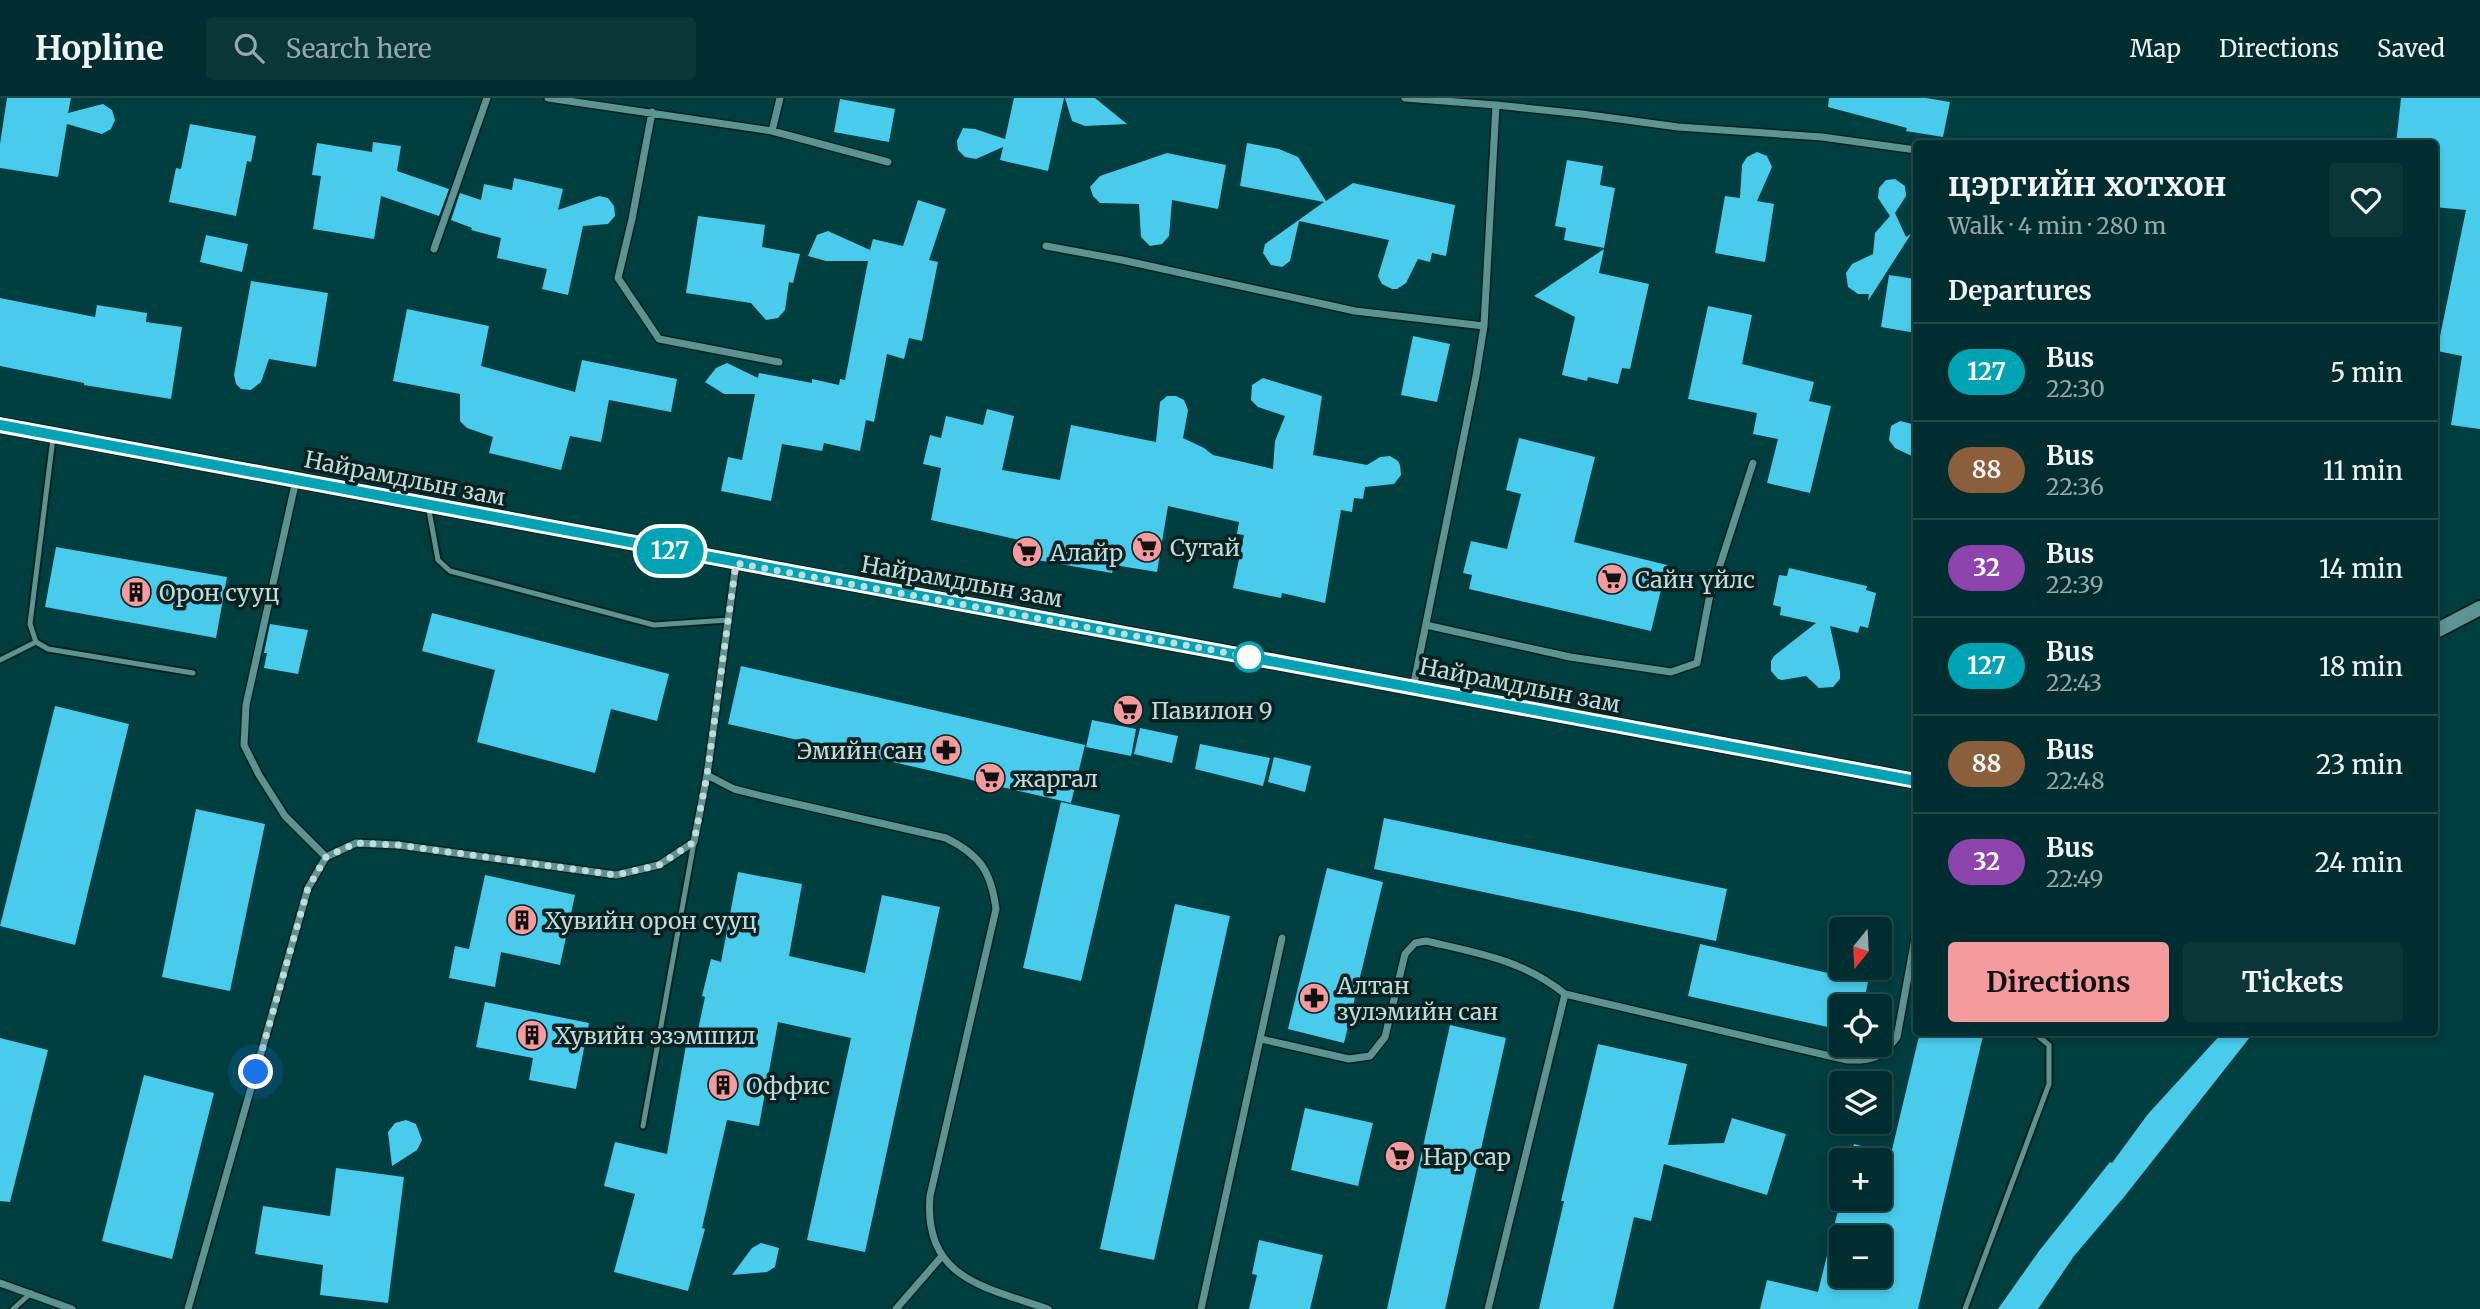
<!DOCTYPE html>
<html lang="en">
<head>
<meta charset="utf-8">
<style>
	:root { --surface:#002e30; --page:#0a3638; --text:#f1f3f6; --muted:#95a8ab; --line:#224a4c; --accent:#f59b9e }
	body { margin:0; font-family:Merriweather,serif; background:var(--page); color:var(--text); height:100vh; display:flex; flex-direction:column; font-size:26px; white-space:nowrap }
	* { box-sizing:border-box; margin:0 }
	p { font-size:23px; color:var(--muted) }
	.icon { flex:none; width:38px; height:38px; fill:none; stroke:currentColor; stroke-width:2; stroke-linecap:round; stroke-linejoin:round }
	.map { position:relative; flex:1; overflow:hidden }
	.panel { position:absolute; left:1913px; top:42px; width:525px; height:896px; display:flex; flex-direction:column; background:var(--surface); border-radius:7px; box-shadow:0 4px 10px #0003,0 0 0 2px var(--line) }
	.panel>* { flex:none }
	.badge { padding:0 14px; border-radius:23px; font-size:24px; line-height:46px }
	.needle { width:46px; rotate:198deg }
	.fabs { position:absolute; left:1829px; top:819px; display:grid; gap:14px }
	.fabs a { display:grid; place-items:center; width:63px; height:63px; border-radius:7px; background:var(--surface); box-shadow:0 4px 10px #0003,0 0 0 2px var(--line); font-size:35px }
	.you { position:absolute; width:35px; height:35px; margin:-18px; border:5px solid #fff; border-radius:50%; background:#1a73e8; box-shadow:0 0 0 10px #1a73e833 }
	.map>.badge { position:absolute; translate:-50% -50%; box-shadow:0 0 0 4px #fff }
	h2 { padding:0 35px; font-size:26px; line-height:63px }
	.round { display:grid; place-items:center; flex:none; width:74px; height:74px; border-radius:7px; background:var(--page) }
	.summary { display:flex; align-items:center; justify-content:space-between; height:119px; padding:0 35px }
	h1 { font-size:33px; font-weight:700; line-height:52px }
	.cta { display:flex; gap:14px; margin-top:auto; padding:14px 35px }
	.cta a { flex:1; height:80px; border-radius:7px; background:var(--accent); color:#111; font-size:28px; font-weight:700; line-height:80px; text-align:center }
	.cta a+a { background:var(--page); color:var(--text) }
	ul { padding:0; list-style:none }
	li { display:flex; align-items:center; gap:21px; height:98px; padding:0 35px; border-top:2px solid var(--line) }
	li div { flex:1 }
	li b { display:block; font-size:26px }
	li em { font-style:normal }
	li .badge { min-width:77px; font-weight:700; text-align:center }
	header { display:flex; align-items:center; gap:42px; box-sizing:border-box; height:98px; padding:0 35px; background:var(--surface); border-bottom:2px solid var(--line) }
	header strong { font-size:33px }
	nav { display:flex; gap:38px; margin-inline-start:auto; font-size:24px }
	.search { width:490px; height:63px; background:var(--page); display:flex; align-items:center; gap:18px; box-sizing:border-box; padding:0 24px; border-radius:7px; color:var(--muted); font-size:26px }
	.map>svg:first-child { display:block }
	.building { fill:#49cceb; fill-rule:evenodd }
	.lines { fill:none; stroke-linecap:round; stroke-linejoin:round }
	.lane-casing { stroke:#052223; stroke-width:9 }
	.street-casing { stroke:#052223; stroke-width:10 }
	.secondary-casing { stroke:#052223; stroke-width:18 }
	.lane { stroke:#5c9393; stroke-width:5 }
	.street { stroke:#5c9393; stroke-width:7 }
	.secondary { stroke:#5c9393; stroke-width:14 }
	.line-casing { stroke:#fff; stroke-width:16 }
	.line { stroke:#00a3b4; stroke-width:10 }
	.walk { stroke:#c0dbdb; stroke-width:7; stroke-dasharray:0 12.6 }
	.stop-dot { fill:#fff; stroke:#00a3b4; stroke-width:3.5 }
	.labels { text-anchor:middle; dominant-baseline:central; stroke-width:7; stroke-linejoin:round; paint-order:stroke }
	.street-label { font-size:23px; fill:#c0dbdb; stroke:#0a2122 }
	.poi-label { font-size:23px; fill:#c0dbdb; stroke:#0a2122; text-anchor:start }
</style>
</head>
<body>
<header>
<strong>Hopline</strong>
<div class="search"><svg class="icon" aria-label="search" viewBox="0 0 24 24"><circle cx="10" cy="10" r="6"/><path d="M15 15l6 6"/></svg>Search here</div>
<nav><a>Map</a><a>Directions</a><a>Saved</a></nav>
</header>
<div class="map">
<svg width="2480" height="1211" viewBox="0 0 2480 1211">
	<rect width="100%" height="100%" fill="#003e40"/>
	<!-- building -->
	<path class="building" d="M7,0H71L68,15L103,6L112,12L115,22L111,31L102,36L67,26L58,79L0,70V46Z
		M1014,0H1064L1048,73L1000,62L1003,49L976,61L965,59L958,52L957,43L963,30L975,31L1005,41Z
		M1065,0H1095L1127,26L1085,28L1072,23Z
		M1829,0H1926L1950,4L1943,39L1906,33L1907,30L1828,9Z
		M2401,0H2480V331L2451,327L2462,258L2437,253L2466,112L2434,109V46H2396Z
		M840,1L895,11L889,44L834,34Z
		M190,26L256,38L251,64L247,63L236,118L169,104L176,70L181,71Z
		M373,44L401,48L397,73L449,91L439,118L381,98L374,141L313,131L321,78L312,77L317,45L372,54Z
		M1247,45L1279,51L1298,59L1326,103L1353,85L1455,107L1446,158L1432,155L1430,164L1418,161L1406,185L1397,191H1392L1382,186L1378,178L1389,142L1299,123L1290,163L1282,169L1271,167L1263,155L1265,146L1324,104L1240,88Z
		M1757,54L1767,58L1772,69L1757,103L1774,106L1765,164L1715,155L1725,98L1740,100L1742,67L1747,59Z
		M1167,55L1226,67L1218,111L1172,102L1169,138L1162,146L1150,148L1141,139L1139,106L1100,105L1093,98L1090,89L1100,78Z
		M1567,62L1603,68L1600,87L1615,90L1604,150L1564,142L1566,130L1555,128Z
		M514,80L563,91L558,112L599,98L608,100L614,108L615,118L608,126L583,128L568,197L542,191L547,171L497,160L501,140L471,132L472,130L451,122L460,95L481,102L484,86L512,92Z
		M1895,81L1905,88L1906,98L1895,115L1906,139L1911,136L1868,203L1869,196H1858L1848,189L1846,175L1852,166L1873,156L1875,135L1890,118L1878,100L1879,90L1886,82Z
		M918,102L946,111L929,162L938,164L922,243L909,240L904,261L887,256L874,324L866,322L860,353L824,345L822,353L782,346L771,403L721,393L728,359L742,362L755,296H724L705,284L716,270L727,265L758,280L759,275L812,285V281L839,287L840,281L845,282L868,163H826L808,158L817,137L828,133L870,152L873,141L903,148Z
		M698,118L765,127L762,149L800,156L793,185L789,184L785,212L778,220L766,222L751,205L686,195Z
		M206,137L248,146L242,174L200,164Z
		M1604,151L1599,175L1649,186L1630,271L1622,270L1618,286L1588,279L1587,283L1562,277L1575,219L1534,198Z
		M1889,177L1916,181V235L1881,229Z
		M251,183L328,195L316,269L269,261L261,284L251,292L241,291L236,286L234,277Z
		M0,200L95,219L97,207L147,215L146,224L182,229L171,301L84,287V285L0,268Z
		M1708,208L1752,217L1742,266L1814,284L1809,303L1831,308L1810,395L1767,385L1778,341L1753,336L1757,315L1688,301Z
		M407,211L489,228L481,268L575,294L582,262L677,281L671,314L609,302L601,344L570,338L561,372L489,355L493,339L467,330L460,323V296L393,283Z
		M1413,238L1450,246L1437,304L1401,297Z
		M1263,280L1322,298L1313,357L1367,367L1380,359L1390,358L1398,363L1400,367L1401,377L1394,386L1365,389L1363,401L1354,400L1352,414L1341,412L1325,505L1282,495L1281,500L1233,490L1244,437L1237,436L1239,424L1168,408L1157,474L1114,467L1112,475L1025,460L1028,444L931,422L941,370L923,366L930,337L941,340L946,318L983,327L987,311L1014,318L1002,372L1060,382L1071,327L1156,344L1160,304L1167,298H1176L1184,302L1188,312L1183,340L1204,350L1213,357L1273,371L1275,343L1285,318L1258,309L1251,302L1252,287Z
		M1900,323L1916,327V360L1895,350L1889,342L1891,328Z
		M1519,340L1595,359L1574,444L1667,467L1651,533L1469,491L1472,477L1463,475L1471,443L1507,451L1521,396L1506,392Z
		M56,449L227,479L216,540L45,509Z
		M1789,470L1867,488L1866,492L1876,495L1868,530L1860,528L1858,535L1830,528L1840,574V581L1833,589L1819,590L1806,578L1782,582L1778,581L1771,573V563L1774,558L1816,525L1780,517L1781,509L1773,507L1779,477L1787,478Z
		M432,515L669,576L657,623L611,611L595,675L477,644L495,572L422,553Z
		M270,526L308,532L298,576L264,570L267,555H264Z
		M741,568L1085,647L1071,705L728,626Z
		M55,608L129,626L75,847L0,828Z
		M1092,622L1136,631L1131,658L1086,649Z
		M1140,630L1178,638L1172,665L1134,656Z
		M1200,646L1270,660L1263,688L1195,671Z
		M1274,659L1311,668L1305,694L1268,684Z
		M1061,704L1120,717L1081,883L1023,870Z
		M196,711L265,726L230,893L162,879Z
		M1384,720L1727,791L1716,843L1374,771Z
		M1327,770L1383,784L1344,945L1288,931Z
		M738,774L802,786L789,858L865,875L882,797L940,809L865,1154L807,1142L851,940L778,924L759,1028L727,1022L702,1130L705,1131L688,1193L614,1174L635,1096L604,1088L615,1044L667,1056L686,947L695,946L705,899L702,898L711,861L721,864Z
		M485,777L575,797L560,867L501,854L495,889L449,880L455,848L469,851Z
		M1175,806L1230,818L1154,1162L1100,1151Z
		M1700,846L1868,884L1863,908H1841V932L1688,898Z
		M485,904L589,925L576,991L529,982L533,960L476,949Z
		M1450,927L1506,940L1445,1211H1387Z
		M1920,934H1984L1918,1211H1760L1767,1182L1818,1194L1841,1100L1880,1101V1062H1850L1854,1046L1891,1056ZM1841,1139H1880V1178H1841Z
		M2223,934H2254L2124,1099L2074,1158L2038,1211H1998L2039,1153L2110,1064L2112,1065L2148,1016Z
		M0,940L48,952L10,1104L0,1103Z
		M1598,946L1687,966L1668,1047L1724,1045L1732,1020L1786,1036L1767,1097L1664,1066L1651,1123L1634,1119L1613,1211H1539L1564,1103H1561Z
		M144,977L214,995L172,1161L102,1143Z
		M1305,1010L1373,1025L1358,1088L1291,1072Z
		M406,1022L416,1026L422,1042L417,1052L392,1068L388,1034L395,1025Z
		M336,1070L404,1079L388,1205L320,1197L323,1167L255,1156L263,1108L330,1118Z
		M1259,1142L1323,1157L1310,1211H1249L1257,1177L1252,1176Z
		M761,1145L779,1150L775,1169L767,1174L732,1177L752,1150Z"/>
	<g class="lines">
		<!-- lane casing -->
		<g class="lane-casing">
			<path id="lane" d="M53,340L30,526L36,544L48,551L193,575
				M428,407L438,462L450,473L654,527L728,522
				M0,562L36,544
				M1909,877L1916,879
				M643,1028L694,744
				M13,1211L31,1195
				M1965,1211L2049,986V947L2033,934"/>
		</g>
		<!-- street casing -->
		<g class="street-casing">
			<path id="street" d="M548,0L772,33L888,64
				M1405,0L1496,7
				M652,14L632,121L618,180L659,241L779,264
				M772,33L780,0
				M1046,148L1122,162L1355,213L1484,228
				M434,151L487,0
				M296,382L246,607L244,647L259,677L285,718L326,759
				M1426,527L1570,559L1671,574L1697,565L1709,501L1753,365
				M1413,590L1476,278L1484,228L1496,7L1582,16L1678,29L1822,39L1916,52
				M707,677L734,691L766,699L946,740C980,757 991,773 996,811L930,1098C923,1181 985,1189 1048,1211
				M1261,941L1349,961L1370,958L1385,939L1405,856L1415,845L1426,843C1478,855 1523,862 1565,896L1847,962C1872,963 1882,960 1897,939L1916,835
				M0,1185L72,1211
				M188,1211L308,790L326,759L356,745L398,747L616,777L659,767L694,744L707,677L736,465
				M896,1211L942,1158
				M1201,1211L1282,840
				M1488,1211L1565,896"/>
		</g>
		<!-- secondary casing -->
		<g class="secondary-casing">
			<path id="secondary" d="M0,327L1916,683
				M2434,534L2480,510"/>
		</g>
		<!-- lane -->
		<use href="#lane" class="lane"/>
		<!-- street -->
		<use href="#street" class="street"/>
		<!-- secondary -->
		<use href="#secondary" class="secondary"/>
	</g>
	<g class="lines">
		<!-- line casing -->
		<g class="line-casing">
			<path id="line" d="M0,327L1916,683"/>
		</g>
		<!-- line -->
		<use href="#line" class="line"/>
		<!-- walk -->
		<path class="walk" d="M256,974L308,790L326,759L356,745L398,747L616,777L659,767L694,744L707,677L736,465L1261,561L1249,559"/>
	</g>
	<!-- icons -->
	<defs>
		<g id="supermarket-disc" transform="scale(1.575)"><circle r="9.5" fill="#f59b9e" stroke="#0a2122"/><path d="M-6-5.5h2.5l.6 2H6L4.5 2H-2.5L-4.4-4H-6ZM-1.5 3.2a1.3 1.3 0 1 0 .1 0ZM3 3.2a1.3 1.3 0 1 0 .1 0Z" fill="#111"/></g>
		<g id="building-disc" transform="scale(1.575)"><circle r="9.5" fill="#f59b9e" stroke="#0a2122"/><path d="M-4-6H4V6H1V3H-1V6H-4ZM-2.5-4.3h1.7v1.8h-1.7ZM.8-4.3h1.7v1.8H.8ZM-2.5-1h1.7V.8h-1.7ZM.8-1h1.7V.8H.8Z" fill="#111"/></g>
		<g id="pharmacy-disc" transform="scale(1.575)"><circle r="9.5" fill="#f59b9e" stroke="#0a2122"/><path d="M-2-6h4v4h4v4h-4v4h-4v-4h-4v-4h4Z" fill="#111"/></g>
	</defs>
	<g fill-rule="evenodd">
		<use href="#supermarket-disc" x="1147" y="449"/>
		<use href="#supermarket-disc" x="1027" y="454"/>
		<use href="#supermarket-disc" x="1612" y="481"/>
		<use href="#building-disc" x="136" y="494"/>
		<use href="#supermarket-disc" x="1128" y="612"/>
		<use href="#pharmacy-disc" x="946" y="652"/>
		<use href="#supermarket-disc" x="990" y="680"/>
		<use href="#building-disc" x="522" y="822"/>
		<use href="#pharmacy-disc" x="1314" y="900"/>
		<use href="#building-disc" x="532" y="937"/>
		<use href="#building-disc" x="723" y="987"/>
		<use href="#supermarket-disc" x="1400" y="1058"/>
	</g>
	<!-- markers -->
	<circle class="stop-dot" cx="1249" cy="559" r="14"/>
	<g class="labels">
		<!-- street labels -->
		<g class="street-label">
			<text transform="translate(405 380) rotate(11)">Найрамдлын зам</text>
			<text transform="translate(962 483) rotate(10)">Найрамдлын зам</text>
			<text transform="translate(1520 587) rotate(11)">Найрамдлын зам</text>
		</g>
		<!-- poi labels -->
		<g class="poi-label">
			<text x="1170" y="449">Сутай</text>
			<text x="1050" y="454">Алайр</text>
			<text x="1635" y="481">Сайн үйлс</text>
			<text x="159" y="494">Орон сууц</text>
			<text x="1151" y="612">Павилон 9</text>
			<text x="923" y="652" text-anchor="end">Эмийн сан</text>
			<text x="1013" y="680">жаргал</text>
			<text x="545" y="822">Хувийн орон сууц</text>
			<text x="1337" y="887">Алтан<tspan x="1337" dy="26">зулэмийн сан</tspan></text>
			<text x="555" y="937">Хувийн эзэмшил</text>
			<text x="746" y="987">Оффис</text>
			<text x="1423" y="1058">Нар сар</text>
		</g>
	</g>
</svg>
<div class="fabs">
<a><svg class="needle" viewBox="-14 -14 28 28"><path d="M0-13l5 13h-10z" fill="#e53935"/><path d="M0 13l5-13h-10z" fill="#95a8ab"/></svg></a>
<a><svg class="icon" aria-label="locate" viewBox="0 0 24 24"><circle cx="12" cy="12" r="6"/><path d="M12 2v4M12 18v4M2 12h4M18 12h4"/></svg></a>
<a><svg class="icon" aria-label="layers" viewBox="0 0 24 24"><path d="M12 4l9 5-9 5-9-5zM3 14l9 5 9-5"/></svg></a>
<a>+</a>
<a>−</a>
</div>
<div class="you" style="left:256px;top:974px"></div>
<b class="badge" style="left:670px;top:453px;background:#00a3b4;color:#fff">127</b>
<section class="panel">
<div class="summary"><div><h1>цэргийн хотхон</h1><p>Walk · 4 min · 280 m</p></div><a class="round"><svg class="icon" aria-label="heart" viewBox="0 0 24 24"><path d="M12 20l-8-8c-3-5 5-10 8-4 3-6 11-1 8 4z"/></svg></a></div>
<h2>Departures</h2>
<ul>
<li><span class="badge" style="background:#00a3b4;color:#fff">127</span><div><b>Bus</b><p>22:30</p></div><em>5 min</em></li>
<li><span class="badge" style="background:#8b5e3c;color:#fff">88</span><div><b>Bus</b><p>22:36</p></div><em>11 min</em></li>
<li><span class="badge" style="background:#8e44ad;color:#fff">32</span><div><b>Bus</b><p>22:39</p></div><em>14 min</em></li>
<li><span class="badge" style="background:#00a3b4;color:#fff">127</span><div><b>Bus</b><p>22:43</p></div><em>18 min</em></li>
<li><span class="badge" style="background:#8b5e3c;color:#fff">88</span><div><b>Bus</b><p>22:48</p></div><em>23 min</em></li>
<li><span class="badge" style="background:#8e44ad;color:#fff">32</span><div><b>Bus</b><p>22:49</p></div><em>24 min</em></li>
</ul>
<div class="cta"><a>Directions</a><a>Tickets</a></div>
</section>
</div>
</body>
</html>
